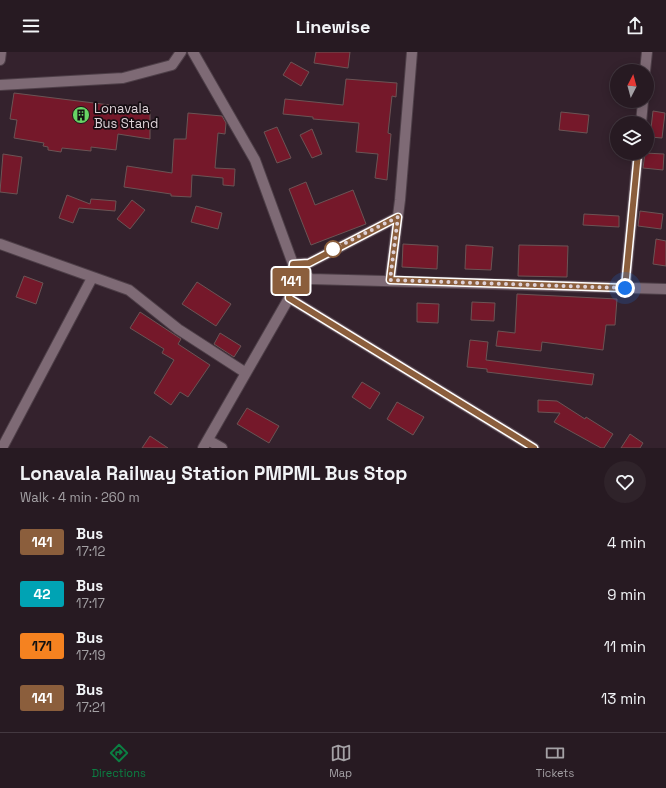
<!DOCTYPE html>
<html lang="en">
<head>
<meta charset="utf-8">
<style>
	:root { --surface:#271a22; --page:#2f232a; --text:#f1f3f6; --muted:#a4a1a5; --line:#433840; --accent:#0b8043 }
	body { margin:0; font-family:"Space Grotesk",sans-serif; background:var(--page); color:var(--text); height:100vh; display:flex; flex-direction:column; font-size:15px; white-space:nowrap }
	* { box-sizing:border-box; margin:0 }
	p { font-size:13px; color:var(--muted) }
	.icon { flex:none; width:22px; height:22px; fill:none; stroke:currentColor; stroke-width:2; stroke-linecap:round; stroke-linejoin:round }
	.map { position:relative; height:396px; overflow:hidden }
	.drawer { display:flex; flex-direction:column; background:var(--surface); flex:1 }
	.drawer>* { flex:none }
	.badge { padding:0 8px; border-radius:3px; font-size:14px; line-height:26px }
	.needle { width:26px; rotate:6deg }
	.fabs { position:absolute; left:610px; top:12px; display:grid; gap:8px }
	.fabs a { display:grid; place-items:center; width:44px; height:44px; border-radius:50%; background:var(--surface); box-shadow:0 2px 10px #0003,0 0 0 1px var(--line); font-size:20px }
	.you { position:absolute; width:20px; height:20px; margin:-10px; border:3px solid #fff; border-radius:50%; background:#1a73e8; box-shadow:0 0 0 6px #1a73e833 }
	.map>.badge { position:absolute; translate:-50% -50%; box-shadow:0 0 0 2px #fff }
	.round { display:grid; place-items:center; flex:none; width:42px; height:42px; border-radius:21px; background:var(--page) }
	.head { display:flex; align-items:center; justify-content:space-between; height:68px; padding:0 20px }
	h1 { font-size:19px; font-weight:700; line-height:30px }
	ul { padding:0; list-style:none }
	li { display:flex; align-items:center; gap:12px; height:52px; padding:0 20px }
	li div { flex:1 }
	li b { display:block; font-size:15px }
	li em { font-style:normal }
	li .badge { min-width:44px; font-weight:700; text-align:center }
	header { display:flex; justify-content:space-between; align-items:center; height:52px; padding:0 20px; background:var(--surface); font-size:18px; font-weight:700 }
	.tab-bar { display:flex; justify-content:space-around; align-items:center; height:56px; border-top:1px solid var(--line); background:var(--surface); font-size:11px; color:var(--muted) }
	.tab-bar a { display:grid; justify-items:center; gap:2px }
	.tab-bar .on { color:var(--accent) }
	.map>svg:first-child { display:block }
	.building { fill:#75182a; stroke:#6b5455 }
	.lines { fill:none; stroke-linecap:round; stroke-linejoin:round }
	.street-casing { stroke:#4e3f48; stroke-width:12 }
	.street { stroke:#7e6a75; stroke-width:10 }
	.line-casing { stroke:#fff; stroke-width:9 }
	.line { stroke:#8b5e3c; stroke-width:6 }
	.walk { stroke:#ded2d8; stroke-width:4; stroke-dasharray:0 7.2 }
	.stop-dot { fill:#fff; stroke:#8b5e3c; stroke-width:2 }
	.labels { text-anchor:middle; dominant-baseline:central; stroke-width:3.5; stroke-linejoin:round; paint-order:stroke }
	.poi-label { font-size:13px; fill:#ded2d8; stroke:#160e13; text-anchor:start }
</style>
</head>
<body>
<header><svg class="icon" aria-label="menu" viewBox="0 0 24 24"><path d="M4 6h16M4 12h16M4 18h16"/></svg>Linewise<svg class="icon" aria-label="share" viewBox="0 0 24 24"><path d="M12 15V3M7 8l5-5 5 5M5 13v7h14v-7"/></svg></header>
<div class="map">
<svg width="666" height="396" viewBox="0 0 666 396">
	<rect width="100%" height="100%" fill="#34222d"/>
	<!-- building -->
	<path class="building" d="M316,0H350L348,16L314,11Z
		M291,10L309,20L301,34L283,23Z
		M346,27L397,31L396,45L392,44L388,81L391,82L387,128L375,126L378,102L356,100L359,71L313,67V65L283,62L285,47L343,53Z
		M14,41L150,58V87L118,82L116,98L91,95V99L62,96L61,100L48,98V95L43,94L44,91L14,86L17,68L10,67Z
		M653,59L665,61L662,86L650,85Z
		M561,60L589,63L587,81L559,78Z
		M188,61L222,64L226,71L225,82L218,81L215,116L235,117L234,134L223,133V126L192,123L191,145L171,144V142L124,135L127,114L172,121L174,87H186Z
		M277,75L291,106L277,111L264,80Z
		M312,77L322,102L312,106L300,83Z
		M645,101L664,102L663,118L643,116Z
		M3,102L22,105L17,142L0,140Z
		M306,130L315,153L353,138L366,172L311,193L289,137Z
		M67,143L90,152L91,147L116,149L115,159L79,156L73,171L59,166Z
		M132,148L145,158L130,177L117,167Z
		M196,154L222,161L218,177L191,170Z
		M640,159L663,162L661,177L638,174Z
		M584,162L619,164V175L583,173Z
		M656,187L666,189V214L653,212Z
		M403,192L438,194L437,217L402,215Z
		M466,193L493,195L491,218L465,217Z
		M519,193L568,194L567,225L518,224Z
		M24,224L43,231L36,252L16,245Z
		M197,230L231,252L216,274L182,252Z
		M517,242L617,247L615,273H606L603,298L542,290L541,299L496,294L498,279L515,281Z
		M472,250L495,251L494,269L471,268Z
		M417,251L439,252L438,271L417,270Z
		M140,260L181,287L178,292L210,313L188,345L180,340L171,353L154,341L174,308L162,301L164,297L130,276Z
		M220,281L241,294L234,305L214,292Z
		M470,288L488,290L486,308L594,322L592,333L487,320V317L467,315Z
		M362,330L380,341L370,357L352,345Z
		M538,348L557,349L585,367L586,365L613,382L604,396H601L554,370L560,361L538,360Z
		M397,350L424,365L413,383L387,367Z
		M247,356L279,374L269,391L237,372Z
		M630,382L643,391L640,396H621Z
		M150,384L168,396H142Z"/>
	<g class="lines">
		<!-- street casing -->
		<g class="street-casing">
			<path id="street" d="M193,0L255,108L293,212L289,246L203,396
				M0,8L1,0
				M645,19L647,0
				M0,33L123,26L172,13L181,0
				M641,71L643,49
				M0,192L129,238L178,277L246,321
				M293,212L311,227L666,237
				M293,212L309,211L398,165
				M390,228L400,148L412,0
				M625,236L638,101
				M289,246L534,396
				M208,388L222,396
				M2,396L92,226"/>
		</g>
		<!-- street -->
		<use href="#street" class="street"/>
	</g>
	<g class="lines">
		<!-- line casing -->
		<g class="line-casing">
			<path id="line" d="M534,396L289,246L293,212L309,211L398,165L390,228L625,236L638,101"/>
		</g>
		<!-- line -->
		<use href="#line" class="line"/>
		<!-- walk -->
		<path class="walk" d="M333,197L398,165L390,228L625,236"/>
	</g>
	<!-- icons -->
	<defs>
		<g id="building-disc" transform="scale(0.9)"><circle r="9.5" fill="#68d465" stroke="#160e13"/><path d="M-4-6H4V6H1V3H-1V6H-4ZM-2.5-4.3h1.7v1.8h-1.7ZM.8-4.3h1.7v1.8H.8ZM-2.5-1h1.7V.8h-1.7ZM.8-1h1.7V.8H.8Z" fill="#111"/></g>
	</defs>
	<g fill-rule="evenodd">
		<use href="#building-disc" x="81" y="63"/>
	</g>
	<!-- markers -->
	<circle class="stop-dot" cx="333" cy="197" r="8"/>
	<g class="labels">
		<!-- poi labels -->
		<g class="poi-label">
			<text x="94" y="56">Lonavala<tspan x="94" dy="15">Bus Stand</tspan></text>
		</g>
	</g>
</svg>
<div class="fabs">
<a><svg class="needle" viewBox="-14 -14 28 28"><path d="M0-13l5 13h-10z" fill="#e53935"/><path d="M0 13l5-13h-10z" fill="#a4a1a5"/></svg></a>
<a><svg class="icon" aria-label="layers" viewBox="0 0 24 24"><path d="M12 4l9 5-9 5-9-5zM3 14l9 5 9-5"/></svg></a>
</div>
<div class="you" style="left:625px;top:236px"></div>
<b class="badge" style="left:291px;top:229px;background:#8b5e3c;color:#fff">141</b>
</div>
<section class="drawer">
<div class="head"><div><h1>Lonavala Railway Station PMPML Bus Stop</h1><p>Walk · 4 min · 260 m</p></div><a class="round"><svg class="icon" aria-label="heart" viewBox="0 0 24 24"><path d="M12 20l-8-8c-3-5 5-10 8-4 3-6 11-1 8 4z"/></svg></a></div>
<ul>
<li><span class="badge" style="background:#8b5e3c;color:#fff">141</span><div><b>Bus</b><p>17:12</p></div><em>4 min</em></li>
<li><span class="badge" style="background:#00a3b4;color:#fff">42</span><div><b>Bus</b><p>17:17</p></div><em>9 min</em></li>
<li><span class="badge" style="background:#f58220;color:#111">171</span><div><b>Bus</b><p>17:19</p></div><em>11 min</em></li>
<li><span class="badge" style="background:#8b5e3c;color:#fff">141</span><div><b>Bus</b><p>17:21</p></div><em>13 min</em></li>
</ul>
</section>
<nav class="tab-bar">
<a class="on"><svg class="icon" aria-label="directions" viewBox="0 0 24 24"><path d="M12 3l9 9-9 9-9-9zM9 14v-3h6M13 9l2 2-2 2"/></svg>Directions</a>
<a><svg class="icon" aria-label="map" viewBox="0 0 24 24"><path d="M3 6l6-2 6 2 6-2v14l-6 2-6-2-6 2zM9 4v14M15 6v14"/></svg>Map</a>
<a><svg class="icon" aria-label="tickets" viewBox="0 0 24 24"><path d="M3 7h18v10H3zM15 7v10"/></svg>Tickets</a>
</nav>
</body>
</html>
